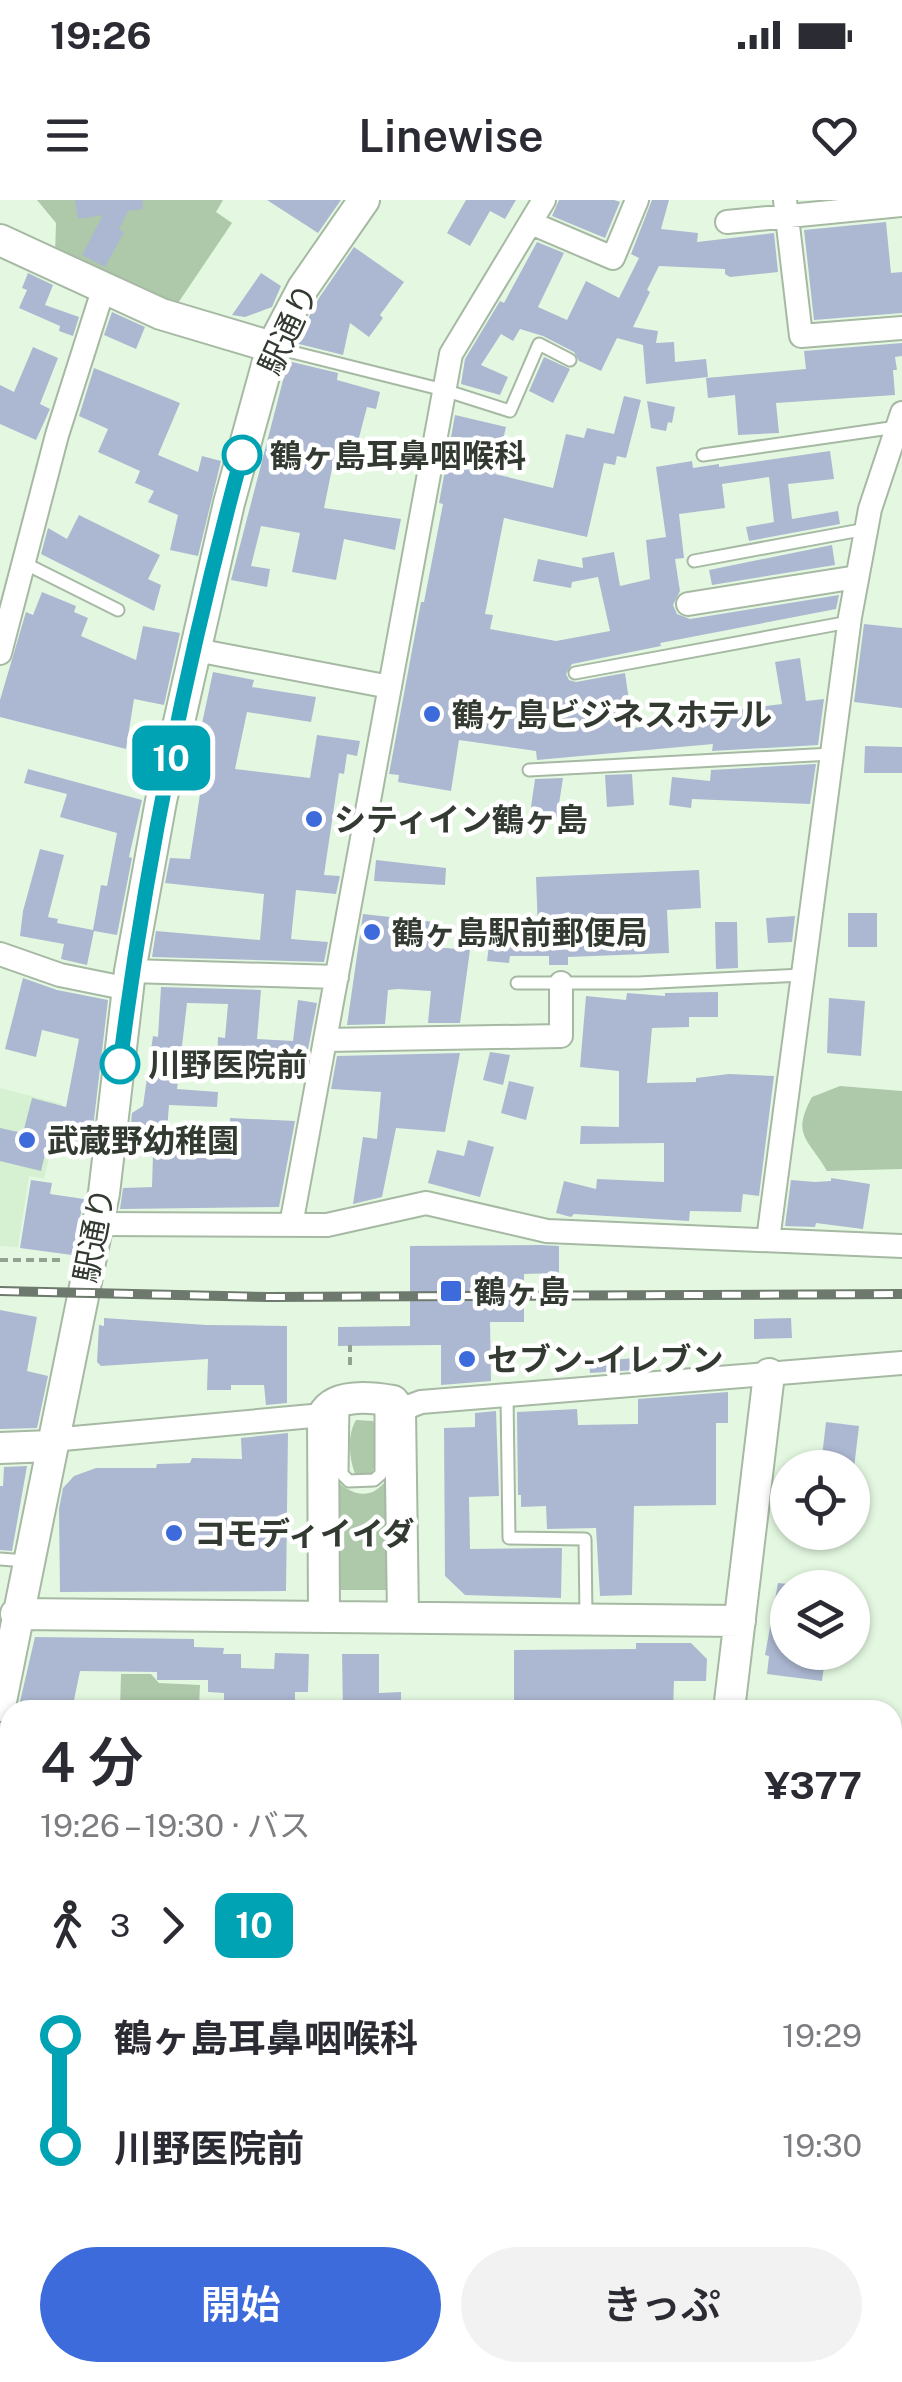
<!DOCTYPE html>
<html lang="ja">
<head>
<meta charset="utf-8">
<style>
	:root { --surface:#fff; --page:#f2f2f3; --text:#2b2b33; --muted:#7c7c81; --accent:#3d6bdc }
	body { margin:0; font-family:"Public Sans","Noto Sans JP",sans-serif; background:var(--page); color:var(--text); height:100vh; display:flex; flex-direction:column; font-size:38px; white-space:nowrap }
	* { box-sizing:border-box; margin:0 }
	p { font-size:32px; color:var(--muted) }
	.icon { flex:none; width:55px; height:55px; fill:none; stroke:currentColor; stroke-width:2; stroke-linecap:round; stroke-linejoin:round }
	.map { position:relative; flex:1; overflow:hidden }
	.drawer { position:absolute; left:0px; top:1500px; width:902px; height:682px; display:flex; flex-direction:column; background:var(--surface); border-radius:30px 30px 0 0; box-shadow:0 2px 8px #0004 }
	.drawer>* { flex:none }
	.badge { padding:0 20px; border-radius:15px; font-size:35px; line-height:65px }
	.tools { position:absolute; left:770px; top:1250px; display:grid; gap:20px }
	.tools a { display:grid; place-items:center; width:100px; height:100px; border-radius:50%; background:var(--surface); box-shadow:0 2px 8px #0004; font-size:50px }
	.map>.badge { position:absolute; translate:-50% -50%; box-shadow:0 0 0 5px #fff }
	.legs { display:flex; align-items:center; gap:15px; height:110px; padding:0 40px; font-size:32px }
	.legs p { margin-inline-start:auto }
	.head { display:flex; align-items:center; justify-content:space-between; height:170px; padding:0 40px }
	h1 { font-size:55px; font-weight:600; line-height:75px }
	.button { display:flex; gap:20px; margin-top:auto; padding:20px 40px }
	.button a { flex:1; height:115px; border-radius:60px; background:var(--accent); color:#fff; font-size:40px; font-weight:600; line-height:115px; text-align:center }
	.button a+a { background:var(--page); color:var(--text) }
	ul { padding:0 40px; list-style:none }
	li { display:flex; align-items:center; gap:35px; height:110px; font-size:38px }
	li i { display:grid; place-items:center; width:15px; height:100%; margin:0 12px; background:currentColor }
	li i::after { content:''; width:25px; height:25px; margin:-12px; border:8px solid; border-radius:50%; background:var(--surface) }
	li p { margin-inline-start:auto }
	li:first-child i { background:linear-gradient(#0000 50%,currentColor 0) }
	li:last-child i { background:linear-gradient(currentColor 50%,#0000 0) }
	.status { display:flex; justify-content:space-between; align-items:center; height:70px; padding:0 50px; background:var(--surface); direction:ltr }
	.status svg { height:28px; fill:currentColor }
	header { display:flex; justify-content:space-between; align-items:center; height:130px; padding:0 40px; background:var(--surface); font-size:45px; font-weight:600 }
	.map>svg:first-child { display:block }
	.built { fill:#d6f0d2 }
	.green { fill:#aec8aa }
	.building { fill:#acb8d1 }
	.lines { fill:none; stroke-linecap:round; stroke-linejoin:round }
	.service-casing { stroke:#a6b9a3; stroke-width:15 }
	.minor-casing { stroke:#a6b9a3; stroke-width:26 }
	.tertiary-casing { stroke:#a6b9a3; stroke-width:34 }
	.path { stroke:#93a191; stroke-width:4; stroke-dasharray:8 5; stroke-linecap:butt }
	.service { stroke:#fff; stroke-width:11 }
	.minor { stroke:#fff; stroke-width:22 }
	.tertiary { stroke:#fff; stroke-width:30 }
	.rail-casing { stroke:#6d796c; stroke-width:10 }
	.rail { stroke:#fff; stroke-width:6; stroke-dasharray:19; stroke-linecap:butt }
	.line-1-casing { stroke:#fff; stroke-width:22 }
	.line-1 { stroke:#00a3b4; stroke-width:15 }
	.stop-1-dot { fill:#fff; stroke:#00a3b4; stroke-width:5 }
	.poi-dot { fill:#3d6bdc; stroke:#fff; stroke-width:4 }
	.labels { text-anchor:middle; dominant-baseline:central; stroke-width:9; stroke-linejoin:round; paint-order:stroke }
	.street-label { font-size:32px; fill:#323a31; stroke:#fff }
	.stop-label { font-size:32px; font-weight:bold; fill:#323a31; stroke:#fff; text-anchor:start }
	.poi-label { font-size:32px; font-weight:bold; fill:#323a31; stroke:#fff; text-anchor:start }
</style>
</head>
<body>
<div class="status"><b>19:26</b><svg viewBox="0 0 49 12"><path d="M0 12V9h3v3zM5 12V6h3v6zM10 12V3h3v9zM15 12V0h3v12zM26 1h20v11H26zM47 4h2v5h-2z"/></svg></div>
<header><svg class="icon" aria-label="menu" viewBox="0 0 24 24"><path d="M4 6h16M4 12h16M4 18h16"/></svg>Linewise<svg class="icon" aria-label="heart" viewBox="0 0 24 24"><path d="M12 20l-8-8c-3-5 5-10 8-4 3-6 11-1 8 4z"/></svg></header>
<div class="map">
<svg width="902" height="2182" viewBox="0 0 902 2182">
	<rect width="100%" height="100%" fill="#e4f8e1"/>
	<!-- built -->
	<path class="built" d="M0,888L62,904L44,979L29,976L18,1047L0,1046Z"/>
	<!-- green -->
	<path class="green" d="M37,0H223L216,12L232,23L174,109L55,54L56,23Z
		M840,886L902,891V969L827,971C808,938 791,936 812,897Z
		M356,1220L373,1221C380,1235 379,1259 372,1273L355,1274C349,1258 347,1235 356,1220Z
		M389,1276L391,1390H333V1277C352,1297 373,1302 389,1276Z
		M121,1474H151L159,1483L200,1485L199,1506L191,1510H120Z
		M893,1649L902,1650V2182H773L774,2173L892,2172Z"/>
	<!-- building -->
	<path class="building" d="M75,0H142L143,9L128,11L119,29L124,32L105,67L82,55L103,15L78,19Z
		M267,0H341L318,33Z
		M466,0H516L505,19L490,11L470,46L447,33Z
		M559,0H614L620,2L605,38L552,16Z
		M652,0H669L661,29L698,33L697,42L774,33L778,72L730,77L725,74V69L659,66L647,90L650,92L633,127L658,131L656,143L674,142L675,162L706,159L708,177L646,184L643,145L617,138L601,171L579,161L574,152L543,136L520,129L513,141L501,134L481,165L508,177L500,195L461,184L465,159L500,101L504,103L537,42L564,53L538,107L567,120L586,81L619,98L639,58L631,54Z
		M886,22L891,73L902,72V113L814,120L804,30Z
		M354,47L404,82L380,115L383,118L369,137L350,123L343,155L295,143L319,98Z
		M28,73L53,85L45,105L79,117L73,136L59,131L60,126L19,108L27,90L22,88Z
		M261,73L281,86L272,107L245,117L232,115Z
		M112,112L145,127L136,149L104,135Z
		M902,143V156L895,157L897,170H893L895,195L776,203L779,233L738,235L735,195L708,198L706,178L806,169L804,151Z
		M33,147L58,158L40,204L50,209L36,240L0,224V185L14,192Z
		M544,157L570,169L553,203L529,191Z
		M288,161L338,173L337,180L380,192L376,209L367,207L356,249L337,244L324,308L401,319L395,350L344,339L336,380L292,372L300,333L261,326L251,366L270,369L267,387L231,380Z
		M94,168L180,203L158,255L198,272L202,256L221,261L198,356L170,350L178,315L148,302L154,291L135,283L140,271L98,252L108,229L79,216Z
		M624,196L641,200L626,258L617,256L615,265L604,263L587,337L504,318L485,414L493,415L490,429L556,441L610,431L598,377L572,382L571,388L533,381L538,359L583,368L582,358L614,352L620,386L650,379L646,340L666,337L656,267L692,261L693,268L719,264V267L830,251L834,279L788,284L792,319L838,311L840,324L749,341L746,327L774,322L769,277L722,284L725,308L679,314L684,358L675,359L680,391L673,405L677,414L690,419L839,395L836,409L660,443L661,446L572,464L566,474L569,480L576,482L625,473L633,528L714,518L713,513L782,504L775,462L800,458L806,501L824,499L818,545L712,551L713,544L537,560L536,551L459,540L451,591L398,582L399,575L389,574L421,402H424L443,304L439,303L455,215L506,227L495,274L553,288L566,234L584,238L587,228L614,234Z
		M647,201L675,207L672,223L668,222L666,231L651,228Z
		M79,315L160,355L148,379L161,385L154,411L41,354L48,328L67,339Z
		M832,345L835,365L712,385L709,370Z
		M42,392L76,406L74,412L88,418L81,436L136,460L143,426L180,433L164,505L134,499L126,549L0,517V500L26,412L33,415Z
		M864,424L902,428V508L854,502Z
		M213,472L254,480L252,487L316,497L311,522L247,512L235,569L310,578L317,535L360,541L357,556L347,554L344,574L339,573L324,675L340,676L336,694L296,690L291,739L328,742L324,762L152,757L156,731L260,740L264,694L165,683L170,658L190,659L207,549L197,547Z
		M865,546L902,547V573H864Z
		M816,564L810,604L692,599L691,608L669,605L672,577L710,581L711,570Z
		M28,569L142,600L129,657L132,658L117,735L94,731L87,765L61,759L64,744L20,736L23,711L40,649L64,655L48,717L58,719L57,723L93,730L101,685L107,686L117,633L60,617L67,594L24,583Z
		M632,574L634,605L607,607L605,575Z
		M563,578L557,617L530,614L535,579Z
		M376,660L446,668L445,685L374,681Z
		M699,670L701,708L667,710L669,753L568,757V765H549V756H510L509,763L487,761L490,737L517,740V731L538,730L536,677Z
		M848,713H877V747H848Z
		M363,714L435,722L433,747L470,750L460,823H428L431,791L398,789L388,790L385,824L347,825Z
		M795,716L792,742L768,743L766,718Z
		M715,722H737L738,768L716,769Z
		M23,778L57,790L108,800L90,954L47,946L41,971L0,961V928L23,933L32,898L66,907L79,839L42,830L36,857L5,849Z
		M161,787L261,790L257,839L293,841L298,800L317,803L305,865L217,861L218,837L225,838L228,804L187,803L177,889L218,892L217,907L169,905L166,943L230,944V918L295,921L279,1007L120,1009L123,988L152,987L153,954L128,952L132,913L143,906L153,836L158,837Z
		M718,792V817H689V827L652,828L647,883L696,882V878L729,874L774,876L759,996L743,994L741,1012L690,1011L689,1021L574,1014L571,1017L556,1013L564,981L596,989L597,979L664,982V943L580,944L581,926L619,927V871L580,867L586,796L626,800L627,793L665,796V793Z
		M829,798L865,801L861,856L827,853Z
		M490,852L510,855L503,885L483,880Z
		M460,853L445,932L396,928L382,997L353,1004L363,937L377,939L381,892L331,889L337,856Z
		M509,881L534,887L526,920L501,913Z
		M468,940L494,947L480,997L428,983L437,950L464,956Z
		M831,978L870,984L863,1029L816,1023L815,1027L785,1026L791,980L815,982L831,981Z
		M31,980L52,983L50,994L84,999L72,1055L20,1048Z
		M541,1045L559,1046V1073L524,1074V1122H490L491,1181L441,1185V1145L338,1146V1127L410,1126V1046Z
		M0,1110L37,1117L27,1171L48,1176L37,1228L0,1229Z
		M104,1118L206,1125L287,1126V1203L266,1205L264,1185H231V1190H207L208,1159L101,1166L97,1162L99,1125L104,1126Z
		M791,1118L792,1138L754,1139V1119Z
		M635,1158L636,1170L590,1173L589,1162Z
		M728,1192V1223H716V1305L634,1306L632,1395L600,1396L596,1328L547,1329L546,1306L521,1307V1295H518L517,1212L577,1209L578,1225L638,1224V1199Z
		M496,1211L499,1296L469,1297L470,1349L562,1348L561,1398L465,1395L445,1376L444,1228L475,1227V1213Z
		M826,1222L859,1226L854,1268H824L821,1265Z
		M288,1233L286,1391L60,1392L59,1309L63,1288L74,1276L96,1268H156L157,1264L190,1263L192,1258L242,1259L241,1238Z
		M27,1266L12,1351L0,1350V1286H3L4,1267Z
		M778,1383L788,1384V1452H826L822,1481L767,1474L769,1456L765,1455Z
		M35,1437L194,1439V1447L224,1448L223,1454H241V1468L274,1469L275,1453L309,1454L308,1492H295V1502L224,1501V1493L208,1492V1480H157V1472L80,1471L72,1510L37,1503L36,1510H18Z
		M636,1443H691L707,1459L706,1481H674L673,1510H514V1450L636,1449Z
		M342,1454H379V1493L401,1492V1510H343Z"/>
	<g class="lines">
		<!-- service casing -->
		<g class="service-casing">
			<path id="service" d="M276,148L444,190L510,211L539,144L570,160
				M703,255L897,227
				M694,361L866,329
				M22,362L118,410
				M575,473L849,422
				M529,570L832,554
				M517,783H638L802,775
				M507,1196L509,1338L585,1339L586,1417
				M343,1203L342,1274L349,1281L374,1280L381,1274V1199
				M0,1359L26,1361"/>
		</g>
		<!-- minor casing -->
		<g class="minor-casing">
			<path id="minor" d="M785,0L801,136L902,128
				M727,22L902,5
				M531,23L613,58L637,0
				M688,404L857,377
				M196,450L390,487
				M0,453L57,235L104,87
				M0,754L60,775L129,789
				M130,771L337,777
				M326,840L561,836V783
				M98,1024L327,1025L426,1003L547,1031L902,1046
				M291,1025L451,154L544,0
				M768,1040L850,417L870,309L902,213
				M400,1210L421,1202L902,1163
				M52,1240L323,1215
				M0,1750H10
				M0,1923H10
				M359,2182V2172
				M445,2182V2172"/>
		</g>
		<!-- tertiary casing -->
		<g class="tertiary-casing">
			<path id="tertiary" d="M0,40L161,114L272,147
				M0,1248L51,1246
				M16,1414L740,1421
				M324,1416L323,1215C334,1193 371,1197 393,1201L400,1210L403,1417
				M0,1506L104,993L130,771L161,601L229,303L272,147L303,88L364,0
				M729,1510L769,1174
				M655,2182L656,2172"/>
		</g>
		<!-- path -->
		<path class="path" d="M0,1060H65
			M350,1165V1145"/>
		<!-- service -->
		<use href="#service" class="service"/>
		<!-- minor -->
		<use href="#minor" class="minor"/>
		<!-- tertiary -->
		<use href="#tertiary" class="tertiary"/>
		<!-- rail casing -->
		<g class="rail-casing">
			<path id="rail" d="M0,1091L269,1097L902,1094"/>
		</g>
		<!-- rail -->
		<use href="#rail" class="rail"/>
	</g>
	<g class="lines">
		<!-- line-1 casing -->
		<g class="line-1-casing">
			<path id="line-1" d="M120,864C146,659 188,455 242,255"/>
		</g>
		<!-- line-1 -->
		<use href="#line-1" class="line-1"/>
	</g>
	<!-- markers -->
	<g class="stop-1-dot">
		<circle cx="242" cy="255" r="18"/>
		<circle cx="120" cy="864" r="18"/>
	</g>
	<g class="poi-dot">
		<circle cx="432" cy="514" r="10"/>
		<circle cx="314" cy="619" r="10"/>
		<circle cx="372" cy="732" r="10"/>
		<circle cx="27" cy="940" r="10"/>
		<rect x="439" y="1079" width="24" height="24" rx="5"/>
		<circle cx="467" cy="1159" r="10"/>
		<circle cx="174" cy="1333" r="10"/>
	</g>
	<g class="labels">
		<!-- street labels -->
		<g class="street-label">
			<text transform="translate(288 129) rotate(-65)">駅通り</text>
			<text transform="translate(94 1035) rotate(-79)">駅通り</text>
		</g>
		<!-- stop labels -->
		<g class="stop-label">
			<text x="270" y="255">鶴ヶ島耳鼻咽喉科</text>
			<text x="148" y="864">川野医院前</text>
		</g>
		<!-- poi labels -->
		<g class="poi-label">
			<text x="452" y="514">鶴ヶ島ビジネスホテル</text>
			<text x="334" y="619">シティイン鶴ヶ島</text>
			<text x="392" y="732">鶴ヶ島駅前郵便局</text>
			<text x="47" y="940">武蔵野幼稚園</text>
			<text x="474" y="1091">鶴ヶ島</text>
			<text x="487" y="1159">セブン-イレブン</text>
			<text x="194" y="1333">コモディイイダ</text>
		</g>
	</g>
</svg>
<div class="tools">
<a><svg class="icon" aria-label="locate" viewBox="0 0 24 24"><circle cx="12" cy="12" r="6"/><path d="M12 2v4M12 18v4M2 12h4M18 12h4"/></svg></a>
<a><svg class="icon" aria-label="layers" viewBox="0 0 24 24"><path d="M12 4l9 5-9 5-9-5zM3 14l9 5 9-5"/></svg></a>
</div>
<b class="badge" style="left:171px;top:558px;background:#00a3b4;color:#fff">10</b>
<section class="drawer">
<div class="head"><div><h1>4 分</h1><p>19:26 – 19:30 · バス</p></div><b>¥377</b></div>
<div class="legs"><svg class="icon" aria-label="walk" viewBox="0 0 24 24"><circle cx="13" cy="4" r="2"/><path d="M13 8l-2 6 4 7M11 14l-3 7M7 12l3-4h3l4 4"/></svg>3<svg class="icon" aria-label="forward" viewBox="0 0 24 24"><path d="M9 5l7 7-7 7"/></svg><b class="badge" style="background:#00a3b4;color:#fff">10</b></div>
<ul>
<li><i style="color:#00a3b4"></i><b>鶴ヶ島耳鼻咽喉科</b><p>19:29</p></li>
<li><i style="color:#00a3b4"></i><b>川野医院前</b><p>19:30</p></li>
</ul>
<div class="button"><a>開始</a><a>きっぷ</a></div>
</section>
</div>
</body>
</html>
